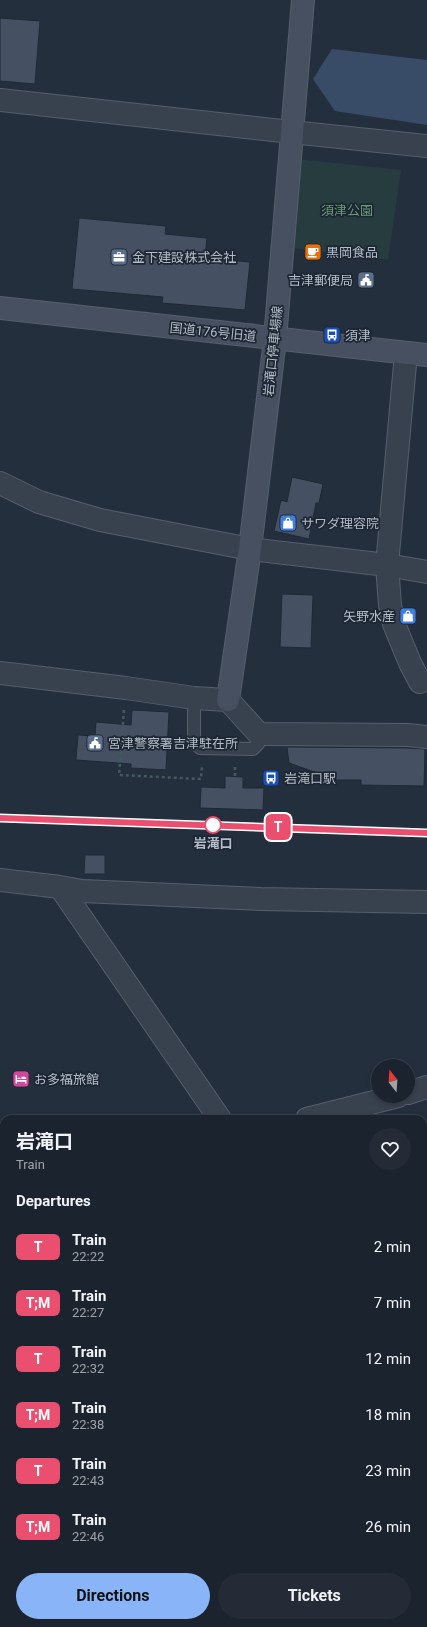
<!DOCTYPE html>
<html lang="en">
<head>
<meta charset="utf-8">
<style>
	:root { --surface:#1b232e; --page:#242b36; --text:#f1f3f6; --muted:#a0a4aa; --line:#39404a; --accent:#8ab4f8 }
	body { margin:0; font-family:Roboto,"Noto Sans JP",sans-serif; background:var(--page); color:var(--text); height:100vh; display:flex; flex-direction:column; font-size:15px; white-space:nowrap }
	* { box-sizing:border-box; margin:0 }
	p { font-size:13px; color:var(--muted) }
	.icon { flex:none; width:22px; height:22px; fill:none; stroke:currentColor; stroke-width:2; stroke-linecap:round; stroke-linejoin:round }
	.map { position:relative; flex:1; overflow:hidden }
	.drawer { position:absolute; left:0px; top:1115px; width:427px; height:512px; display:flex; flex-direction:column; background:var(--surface); border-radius:12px 12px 0 0; box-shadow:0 2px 6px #0003,0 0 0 1px var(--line) }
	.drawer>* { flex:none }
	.badge { padding:0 8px; border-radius:6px; font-size:14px; line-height:26px }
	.needle { width:26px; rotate:343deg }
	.fabs { position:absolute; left:371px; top:1059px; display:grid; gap:8px }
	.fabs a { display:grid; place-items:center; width:44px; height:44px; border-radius:50%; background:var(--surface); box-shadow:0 2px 6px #0003,0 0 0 1px var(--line); font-size:20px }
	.map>.badge { position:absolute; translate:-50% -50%; box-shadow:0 0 0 2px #fff }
	h2 { padding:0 16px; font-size:15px; line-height:36px }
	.round { display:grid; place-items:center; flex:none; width:42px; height:42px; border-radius:21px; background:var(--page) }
	.summary { display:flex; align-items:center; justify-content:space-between; height:68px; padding:0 16px }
	h1 { font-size:19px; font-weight:700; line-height:30px }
	.primary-button { display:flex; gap:8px; margin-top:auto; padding:8px 16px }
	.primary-button a { flex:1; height:46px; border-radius:24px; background:var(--accent); color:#111; font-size:16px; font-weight:700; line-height:46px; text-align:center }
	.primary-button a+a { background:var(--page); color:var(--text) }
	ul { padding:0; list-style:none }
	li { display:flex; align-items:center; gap:12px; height:56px; padding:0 16px }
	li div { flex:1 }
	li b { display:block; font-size:15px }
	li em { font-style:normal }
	li .badge { min-width:44px; font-weight:700; text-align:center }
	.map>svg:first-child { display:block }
	.green { fill:#263c3f }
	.water { fill:#394c67 }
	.building { fill:#455162; stroke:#1f2835 }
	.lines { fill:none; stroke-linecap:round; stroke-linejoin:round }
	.lane-casing { stroke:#565f6c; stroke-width:14 }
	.street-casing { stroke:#565f6c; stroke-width:24 }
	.secondary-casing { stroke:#565f6c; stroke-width:24 }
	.path { stroke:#44595c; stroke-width:2.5; stroke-dasharray:3 3; stroke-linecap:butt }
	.lane { stroke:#38414e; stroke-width:12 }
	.street { stroke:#38414e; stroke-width:22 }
	.secondary { stroke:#465061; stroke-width:22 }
	.rail { stroke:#5a6575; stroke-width:3; stroke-dasharray:4 4; stroke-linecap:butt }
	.line-casing { stroke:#fff; stroke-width:9 }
	.line { stroke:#ea4f6f; stroke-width:6 }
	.stop-dot { fill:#fff; stroke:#ea4f6f; stroke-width:2 }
	.labels { text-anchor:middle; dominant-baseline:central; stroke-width:3.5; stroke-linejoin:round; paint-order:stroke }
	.park-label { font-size:13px; fill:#6b9a76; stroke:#1d2633 }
	.poi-label { font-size:13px; fill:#b4bcc9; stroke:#1d2633; text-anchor:start }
	.street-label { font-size:13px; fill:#b4bcc9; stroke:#1d2633 }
	.stop-label { font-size:13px; font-weight:bold; fill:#b4bcc9; stroke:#1d2633 }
</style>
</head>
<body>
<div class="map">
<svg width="427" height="1627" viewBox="0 0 427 1627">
	<rect width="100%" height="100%" fill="#242f3e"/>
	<!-- green -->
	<path class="green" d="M297,159L401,170L388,260L292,248Z
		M0,1168L4,1170V1623H274L277,1627H0Z"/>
	<!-- water -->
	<path class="water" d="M332,49L427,60V125L335,111L313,79Z"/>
	<!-- building -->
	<path class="building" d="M0,18L40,21L35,84L0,81Z
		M79,218L166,226L165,234L207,238L205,258L250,262L245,310L162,303L163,297L72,289Z
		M292,477L323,484L319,503H316L309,539L274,531L281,500L287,502Z
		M282,594L313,595L311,648L280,647Z
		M132,710L169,712L166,770L131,768V764L76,760L78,735L95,736L96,722L131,725Z
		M287,747L407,748L425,749L424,786L361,785V780H337L289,763Z
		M225,776L243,777V788H264L263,810L200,808L201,787L225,788Z
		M85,855H105V874H84Z"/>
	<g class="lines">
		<!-- lane casing -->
		<g class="lane-casing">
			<path id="lane" d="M194,698V742L200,748L253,749L258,744L259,734"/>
		</g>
		<!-- street casing -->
		<g class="street-casing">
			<path id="street" d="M0,100L291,132L427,146
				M406,353L387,565L390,605L394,624L410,663L420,682
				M0,483L39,502L100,520L250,549L387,565L427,572
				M0,673L126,688L194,698L228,700L259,734L408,735L427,737
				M0,880L60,887L82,891L261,899L427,902
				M60,887L220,1119
				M408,1093L427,1087
				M307,1119L398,1096
				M423,1272H427"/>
		</g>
		<!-- secondary casing -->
		<g class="secondary-casing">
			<path id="secondary" d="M0,308L427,355
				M228,700L250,549L275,339L303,0"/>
		</g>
		<!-- path -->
		<path class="path" d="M124,710L119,775L201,779L202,766
			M235,767V776"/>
		<!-- lane -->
		<use href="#lane" class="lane"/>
		<!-- street -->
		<use href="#street" class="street"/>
		<!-- secondary -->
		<use href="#secondary" class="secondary"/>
		<!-- rail -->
		<path class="rail" d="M0,818L427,833"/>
	</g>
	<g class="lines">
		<!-- line casing -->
		<g class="line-casing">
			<path id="line" d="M0,818L427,833"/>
		</g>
		<!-- line -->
		<use href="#line" class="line"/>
	</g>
	<!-- icons -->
	<defs>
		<g id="cafe-square" transform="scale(0.9)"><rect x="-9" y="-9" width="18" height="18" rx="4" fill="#e8710a" stroke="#1d2633"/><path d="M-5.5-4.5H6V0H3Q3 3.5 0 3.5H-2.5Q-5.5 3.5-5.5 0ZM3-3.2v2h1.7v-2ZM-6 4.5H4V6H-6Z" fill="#fff"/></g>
		<g id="office-square" transform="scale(0.9)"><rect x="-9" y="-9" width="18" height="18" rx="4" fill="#5c6f8a" stroke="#1d2633"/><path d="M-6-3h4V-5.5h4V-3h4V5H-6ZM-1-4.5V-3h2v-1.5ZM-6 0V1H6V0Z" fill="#fff"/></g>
		<g id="civic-square" transform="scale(0.9)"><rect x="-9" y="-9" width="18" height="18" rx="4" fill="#5c6f8a" stroke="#1d2633"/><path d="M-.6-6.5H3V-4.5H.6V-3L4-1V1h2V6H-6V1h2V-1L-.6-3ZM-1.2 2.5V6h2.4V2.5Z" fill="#fff"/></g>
		<g id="bus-square" transform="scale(0.9)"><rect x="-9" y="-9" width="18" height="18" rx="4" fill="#1a4fb4" stroke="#1d2633"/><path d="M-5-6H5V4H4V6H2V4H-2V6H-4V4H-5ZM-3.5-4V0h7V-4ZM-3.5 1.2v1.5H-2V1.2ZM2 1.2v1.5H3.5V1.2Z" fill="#fff"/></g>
		<g id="shop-square" transform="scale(0.9)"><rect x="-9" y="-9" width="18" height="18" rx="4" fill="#3f7fe0" stroke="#1d2633"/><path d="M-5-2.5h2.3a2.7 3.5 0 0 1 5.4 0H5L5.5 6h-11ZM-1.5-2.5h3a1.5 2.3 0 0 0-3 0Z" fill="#fff"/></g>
		<g id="hotel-square" transform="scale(0.9)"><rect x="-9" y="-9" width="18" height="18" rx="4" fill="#d1479c" stroke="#1d2633"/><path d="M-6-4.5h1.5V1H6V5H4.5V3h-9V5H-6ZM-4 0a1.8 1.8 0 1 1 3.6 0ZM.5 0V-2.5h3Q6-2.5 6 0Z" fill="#fff"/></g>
	</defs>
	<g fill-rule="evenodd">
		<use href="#cafe-square" x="313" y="252"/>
		<use href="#office-square" x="119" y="257"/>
		<use href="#civic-square" x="366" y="280"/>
		<use href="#bus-square" x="332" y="335"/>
		<use href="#shop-square" x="288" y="523"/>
		<use href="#shop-square" x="408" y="616"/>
		<use href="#civic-square" x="95" y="743"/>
		<use href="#bus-square" x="271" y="778"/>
		<use href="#hotel-square" x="21" y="1079"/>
	</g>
	<!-- markers -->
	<circle class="stop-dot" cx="213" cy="825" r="8"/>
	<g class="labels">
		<!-- park labels -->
		<g class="park-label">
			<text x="347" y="210">須津公園</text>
		</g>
		<!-- poi labels -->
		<g class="poi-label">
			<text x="326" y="252">黒岡食品</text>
			<text x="132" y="257">金下建設株式会社</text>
			<text x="353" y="280" text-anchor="end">吉津郵便局</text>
			<text x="345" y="335">須津</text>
			<text x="301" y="523">サワダ理容院</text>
			<text x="395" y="616" text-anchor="end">矢野水産</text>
			<text x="108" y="743">宮津警察署吉津駐在所</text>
			<text x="284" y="778">岩滝口駅</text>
			<text x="34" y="1079">お多福旅館</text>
		</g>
		<!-- street labels -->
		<g class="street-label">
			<text transform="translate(213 332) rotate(6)">国道176号旧道</text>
			<text transform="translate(273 351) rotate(-84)">岩滝口停車場線</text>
		</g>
		<!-- stop labels -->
		<g class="stop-label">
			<text x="213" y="843">岩滝口</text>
		</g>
	</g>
</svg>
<div class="fabs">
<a><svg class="needle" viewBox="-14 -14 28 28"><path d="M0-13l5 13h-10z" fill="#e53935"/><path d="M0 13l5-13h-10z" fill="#a0a4aa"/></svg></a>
</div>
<b class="badge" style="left:278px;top:827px;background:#ea4f6f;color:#fff">T</b>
<section class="drawer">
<div class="summary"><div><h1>岩滝口</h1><p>Train</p></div><a class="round"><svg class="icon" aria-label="heart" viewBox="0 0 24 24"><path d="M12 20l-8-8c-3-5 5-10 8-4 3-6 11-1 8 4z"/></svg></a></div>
<h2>Departures</h2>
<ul>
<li><span class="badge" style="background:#ea4f6f;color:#fff">T</span><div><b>Train</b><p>22:22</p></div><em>2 min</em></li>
<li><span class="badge" style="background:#ea4f6f;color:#fff">T;M</span><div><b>Train</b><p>22:27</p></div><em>7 min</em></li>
<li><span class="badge" style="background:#ea4f6f;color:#fff">T</span><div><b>Train</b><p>22:32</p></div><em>12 min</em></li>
<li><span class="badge" style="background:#ea4f6f;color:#fff">T;M</span><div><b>Train</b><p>22:38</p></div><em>18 min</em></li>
<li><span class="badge" style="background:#ea4f6f;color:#fff">T</span><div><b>Train</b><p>22:43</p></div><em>23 min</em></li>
<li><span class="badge" style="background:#ea4f6f;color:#fff">T;M</span><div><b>Train</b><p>22:46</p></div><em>26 min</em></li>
</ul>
<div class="primary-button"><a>Directions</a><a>Tickets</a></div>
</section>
</div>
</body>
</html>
